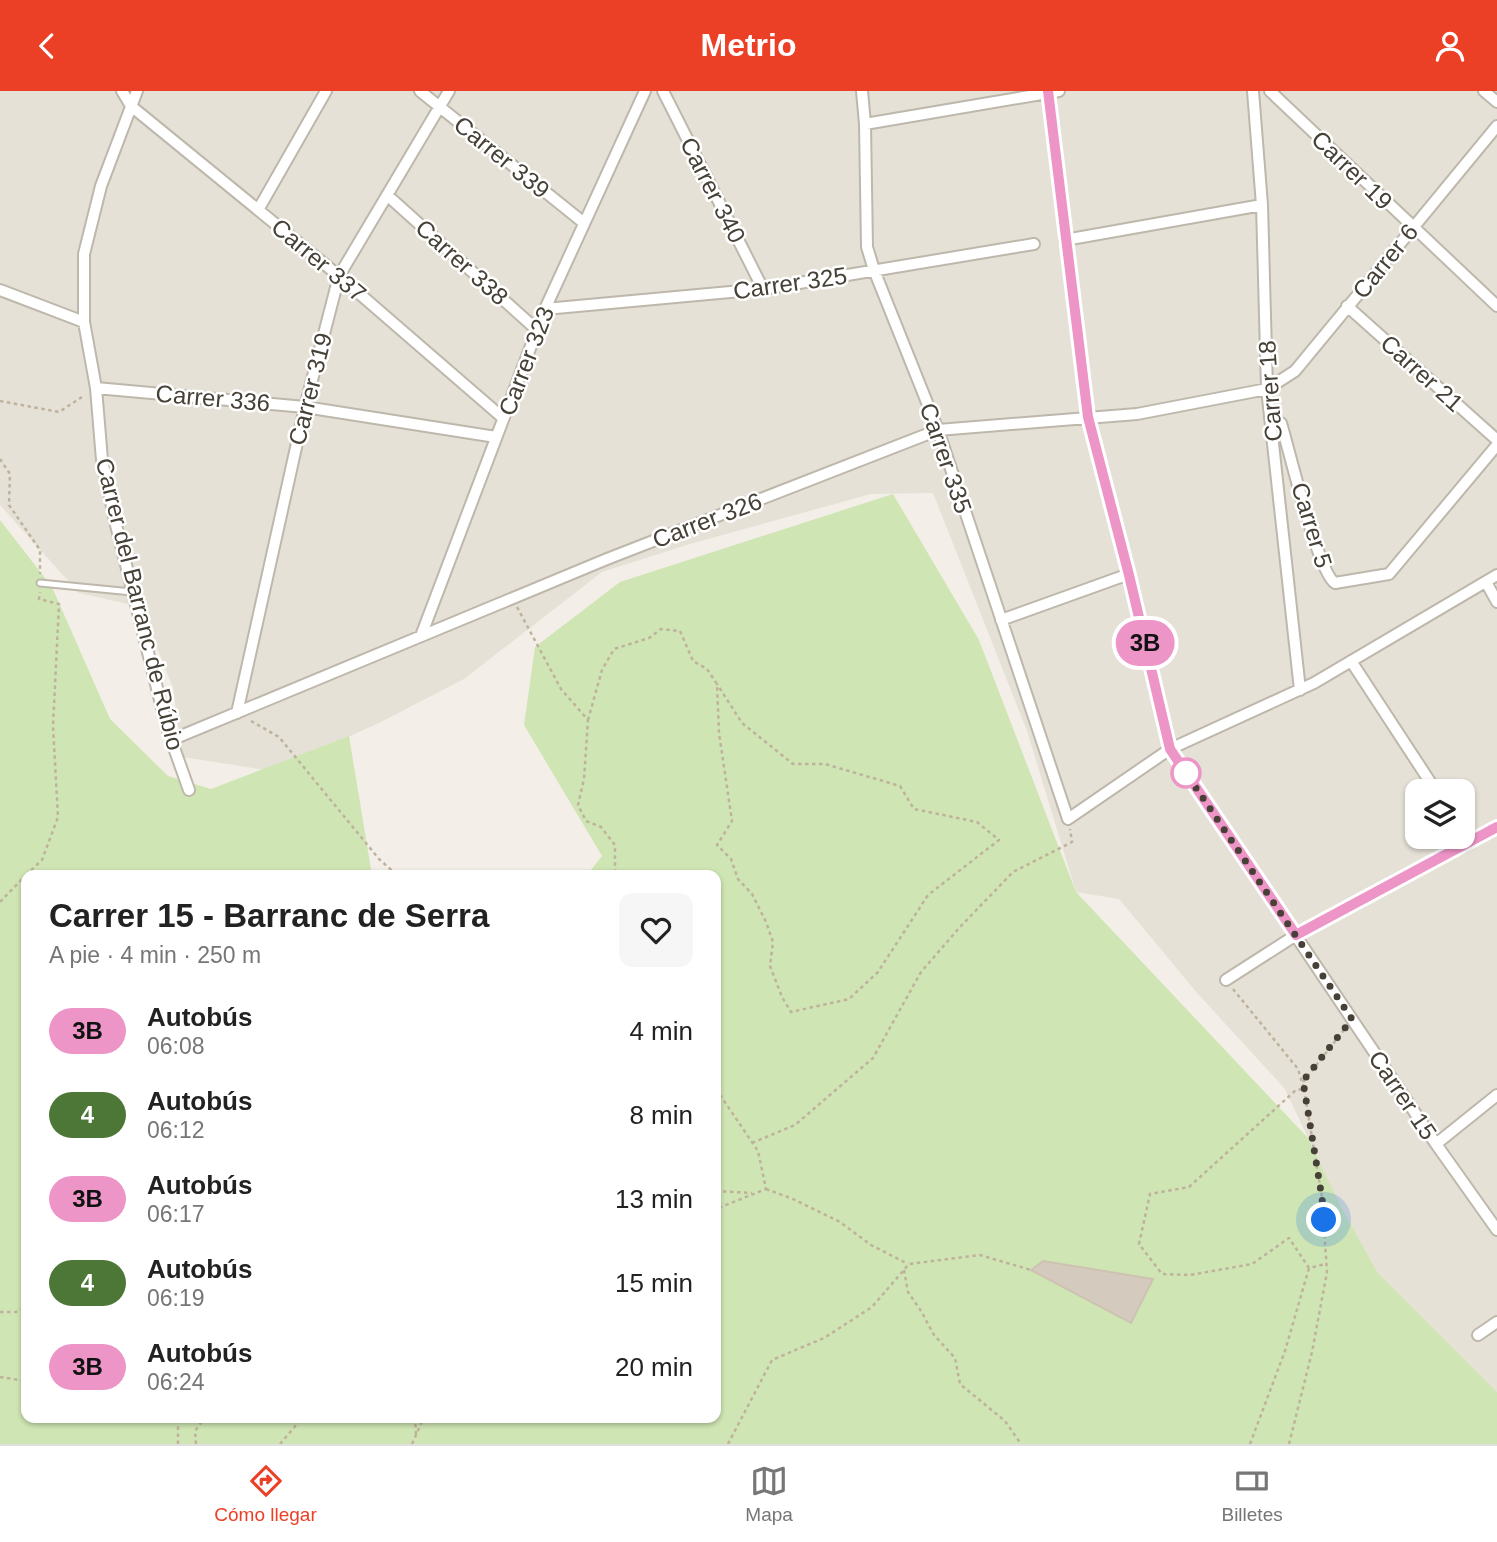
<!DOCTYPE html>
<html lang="es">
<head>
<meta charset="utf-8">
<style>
	:root { --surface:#fff; --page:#f6f6f6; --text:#222; --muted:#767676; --line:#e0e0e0; --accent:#ec4026 }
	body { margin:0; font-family:Arial,sans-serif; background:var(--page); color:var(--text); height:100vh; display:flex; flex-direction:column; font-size:26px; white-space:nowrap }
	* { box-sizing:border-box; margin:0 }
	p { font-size:23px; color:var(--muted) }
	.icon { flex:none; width:38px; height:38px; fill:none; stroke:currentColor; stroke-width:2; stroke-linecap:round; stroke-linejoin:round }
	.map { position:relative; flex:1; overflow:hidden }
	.details { position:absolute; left:21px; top:779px; width:700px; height:553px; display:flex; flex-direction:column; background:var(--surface); border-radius:14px; box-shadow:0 2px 5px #0004 }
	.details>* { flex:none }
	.badge { padding:0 14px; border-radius:23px; font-size:24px; line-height:46px }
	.controls { position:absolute; left:1405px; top:688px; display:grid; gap:14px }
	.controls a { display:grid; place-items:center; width:70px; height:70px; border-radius:14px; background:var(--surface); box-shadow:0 2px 5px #0004; font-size:35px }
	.you { position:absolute; width:35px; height:35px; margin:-18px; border:5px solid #fff; border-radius:50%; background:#1a73e8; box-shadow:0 0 0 10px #1a73e833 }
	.map>.badge { position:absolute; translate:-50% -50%; box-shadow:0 0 0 4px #fff }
	.round { display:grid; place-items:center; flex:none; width:74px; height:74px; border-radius:14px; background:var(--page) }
	.head { display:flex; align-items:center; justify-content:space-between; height:119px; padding:0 28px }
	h1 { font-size:33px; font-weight:700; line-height:52px }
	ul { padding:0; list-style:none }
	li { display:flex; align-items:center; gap:21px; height:84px; padding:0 28px }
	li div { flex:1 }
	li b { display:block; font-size:26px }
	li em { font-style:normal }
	li .badge { min-width:77px; font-weight:700; text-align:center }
	header { display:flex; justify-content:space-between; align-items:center; height:91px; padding:0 28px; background:var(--accent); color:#fff; font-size:32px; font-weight:700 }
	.tabs { display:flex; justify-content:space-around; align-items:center; height:98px; border-top:2px solid var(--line); background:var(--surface); font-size:19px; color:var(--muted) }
	.tabs a { display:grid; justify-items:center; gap:4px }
	.tabs .active { color:var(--accent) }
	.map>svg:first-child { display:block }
	.residential { fill:#e6e1d6; fill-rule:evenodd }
	.green { fill:#cfe5b3 }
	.building { fill:#d4cbbe; stroke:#cec3b2; stroke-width:2 }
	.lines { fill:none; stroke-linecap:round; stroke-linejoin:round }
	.lane-casing { stroke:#beb7ab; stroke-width:9 }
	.street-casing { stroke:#beb7ab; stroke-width:14 }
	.path { stroke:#bfb29d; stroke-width:2.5; stroke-dasharray:3.5 3.5; stroke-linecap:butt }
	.lane { stroke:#fff; stroke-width:5 }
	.street { stroke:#fff; stroke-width:10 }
	.line-casing { stroke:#fff; stroke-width:16 }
	.line { stroke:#ee95c8; stroke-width:10 }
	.walk { stroke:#464037; stroke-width:7; stroke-dasharray:0 12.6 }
	.stop-dot { fill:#fff; stroke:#ee95c8; stroke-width:3.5 }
	.labels { text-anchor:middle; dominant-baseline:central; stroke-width:5; stroke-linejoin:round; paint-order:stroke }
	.street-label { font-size:24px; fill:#464037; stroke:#fff }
</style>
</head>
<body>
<header><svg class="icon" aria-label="back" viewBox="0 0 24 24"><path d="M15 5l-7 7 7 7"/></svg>Metrio<svg class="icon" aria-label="person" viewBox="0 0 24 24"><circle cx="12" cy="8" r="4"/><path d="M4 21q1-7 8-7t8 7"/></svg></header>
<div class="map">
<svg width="1497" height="1353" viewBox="0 0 1497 1353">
	<rect width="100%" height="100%" fill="#f3efe8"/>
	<!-- residential -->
	<path class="residential" d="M0,0H1497V1301L1377,1181L1357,1151L1285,998L1198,903L1119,808L1076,801L1027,640L933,402L871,403L690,453L602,481L464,588L379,632L272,680L182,666L173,597L141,516L79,502L0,414ZM1418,700H1463V746H1418Z"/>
	<!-- green -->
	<path class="green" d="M893,403L979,549L1076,801L1308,1047L1341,1116L1377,1181L1497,1301V1353H0V429L52,496L110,628L168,685L211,698L349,645L372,784H26V1326H716V784H587L602,765L524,634L535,556L620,491Z"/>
	<!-- building -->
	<path class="building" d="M1043,1170L1153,1188L1131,1232L1031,1179Z"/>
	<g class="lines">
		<!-- lane casing -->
		<g class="lane-casing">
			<path id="lane" d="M40,492L132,501"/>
		</g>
		<!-- street casing -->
		<g class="street-casing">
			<path id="street" d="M122,0L131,15L339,185L503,327
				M137,0L101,95L84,163V231L96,297L102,369L116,434L167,637L189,699
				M420,0L584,132
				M663,0L763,198
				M862,0L865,33L867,156L874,179L938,339L1068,728L1170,658L1314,592L1497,484
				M1048,0L1088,326L1129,483L1170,658L1436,1053L1497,1139
				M1253,0L1262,114L1267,298L1300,599
				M1270,0L1497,215
				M1484,0L1497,11
				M865,33L1059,0
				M387,104L537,239
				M258,119L326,0
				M1065,149L1262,114
				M0,199L84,231
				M1347,215L1497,349
				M545,218L763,198L1034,153
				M96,297L305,316L496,346
				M1270,327L1281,332C1289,358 1318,482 1335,492L1389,483L1497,354
				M1486,491L1497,511
				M1001,529L1129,483
				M421,545L545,218L645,0
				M1351,570L1436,700
				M237,622L305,316L339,185L449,0
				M171,649L607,468L938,339L1137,323L1267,298L1295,280L1497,35
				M1226,889L1296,844L1497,736
				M1436,1053L1497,1004
				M1478,1244L1497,1231"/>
		</g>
		<!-- path -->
		<path class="path" d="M0,310L59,321L85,304
			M0,368L10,383L9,414L40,459V483
			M517,516L561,598L588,629L584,688L578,714L586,730L601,736L615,754V784
			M588,629L602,579L614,558L649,547L661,538L680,540L693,570L707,578L717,593L719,642L732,730L717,754L731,768L738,788L752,803L766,831L773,851L770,875L782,906L791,921L849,908L878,881L928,804L999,749L977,731L914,718L900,695L825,673H793L742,632L717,593
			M251,630L279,646L379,768L397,784
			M26,784L42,769L58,726L53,635L59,513L39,508L40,501
			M0,811L26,784
			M1233,898L1298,978L1304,998L1296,999L1189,1096L1150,1103L1139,1153L1162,1183L1190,1184L1252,1173L1289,1147L1309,1177L1326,1173
			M1303,991L1344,939
			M716,998L758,1060L766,1098L716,1118
			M752,1052L795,1034L873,967L921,881L960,836L1013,781L1072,751L1070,738
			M766,1098L793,1108L840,1131L871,1154L908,1173
			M716,1100L752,1102
			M904,1179L908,1201L921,1220L934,1244L955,1267L960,1293L1005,1330L1021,1353
			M0,1221H16L26,1217
			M0,1286L26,1290
			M415,1326L416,1344
			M178,1353V1326
			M196,1353L195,1340L205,1326
			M280,1353L303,1326
			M412,1353L424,1326
			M728,1353L772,1269L824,1247L872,1216L909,1173L980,1164L1031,1179
			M1250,1353L1285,1260L1309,1177
			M1289,1353L1312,1261L1327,1181L1322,1107L1304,998"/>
		<!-- lane -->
		<use href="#lane" class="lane"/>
		<!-- street -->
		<use href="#street" class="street"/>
	</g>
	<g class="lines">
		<!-- line casing -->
		<g class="line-casing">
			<path id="line" d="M1048,0L1088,326L1129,484L1170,658L1296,844L1497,736"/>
		</g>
		<!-- line -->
		<use href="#line" class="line"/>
		<!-- walk -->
		<path class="walk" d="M1186,682L1184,679L1352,928L1303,990L1322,1107L1324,1129"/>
	</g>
	<!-- markers -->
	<circle class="stop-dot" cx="1186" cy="682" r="14"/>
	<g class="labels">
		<!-- street labels -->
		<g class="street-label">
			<text transform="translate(502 66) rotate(39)">Carrer 339</text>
			<text transform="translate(1352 79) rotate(44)">Carrer 19</text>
			<text transform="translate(713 99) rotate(63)">Carrer 340</text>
			<text transform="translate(319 169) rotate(40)">Carrer 337</text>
			<text transform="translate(1385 170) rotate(-51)">Carrer 6</text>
			<text transform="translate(462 171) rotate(42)">Carrer 338</text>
			<text transform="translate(790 192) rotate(-8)">Carrer 325</text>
			<text transform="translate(526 270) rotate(-69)">Carrer 323</text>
			<text transform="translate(1422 282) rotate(42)">Carrer 21</text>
			<text transform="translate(310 298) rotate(-76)">Carrer 319</text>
			<text transform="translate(1270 300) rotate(-94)">Carrer 18</text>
			<text transform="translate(213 307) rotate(5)">Carrer 336</text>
			<text transform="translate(946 367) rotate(71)">Carrer 335</text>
			<text transform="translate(707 429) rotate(-21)">Carrer 326</text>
			<text transform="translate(1312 434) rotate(73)">Carrer 5</text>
			<text transform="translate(140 513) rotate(76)">Carrer del Barranc de Rúbio</text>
			<text transform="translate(1403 1004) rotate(56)">Carrer 15</text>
		</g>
	</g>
</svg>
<div class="controls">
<a><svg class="icon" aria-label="layers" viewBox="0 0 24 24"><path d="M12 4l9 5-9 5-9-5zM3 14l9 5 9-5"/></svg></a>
</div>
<div class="you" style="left:1324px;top:1129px"></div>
<b class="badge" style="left:1145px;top:552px;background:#ee95c8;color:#111">3B</b>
<section class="details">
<div class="head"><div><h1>Carrer 15 - Barranc de Serra</h1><p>A pie · 4 min · 250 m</p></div><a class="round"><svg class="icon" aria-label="heart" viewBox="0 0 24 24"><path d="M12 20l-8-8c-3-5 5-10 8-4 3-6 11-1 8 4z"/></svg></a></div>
<ul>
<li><span class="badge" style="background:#ee95c8;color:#111">3B</span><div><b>Autobús</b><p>06:08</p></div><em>4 min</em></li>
<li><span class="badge" style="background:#4c7737;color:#fff">4</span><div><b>Autobús</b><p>06:12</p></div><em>8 min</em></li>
<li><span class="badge" style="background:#ee95c8;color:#111">3B</span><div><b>Autobús</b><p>06:17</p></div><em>13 min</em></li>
<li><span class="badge" style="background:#4c7737;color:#fff">4</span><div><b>Autobús</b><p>06:19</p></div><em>15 min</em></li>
<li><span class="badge" style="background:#ee95c8;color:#111">3B</span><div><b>Autobús</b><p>06:24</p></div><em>20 min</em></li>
</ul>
</section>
</div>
<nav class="tabs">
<a class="active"><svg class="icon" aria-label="directions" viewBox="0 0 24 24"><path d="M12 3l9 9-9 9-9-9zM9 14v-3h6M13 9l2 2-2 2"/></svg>Cómo llegar</a>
<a><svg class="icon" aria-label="map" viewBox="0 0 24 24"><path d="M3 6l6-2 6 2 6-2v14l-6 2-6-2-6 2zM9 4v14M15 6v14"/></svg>Mapa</a>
<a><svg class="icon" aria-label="tickets" viewBox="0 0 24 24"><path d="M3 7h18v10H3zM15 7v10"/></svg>Billetes</a>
</nav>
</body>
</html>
